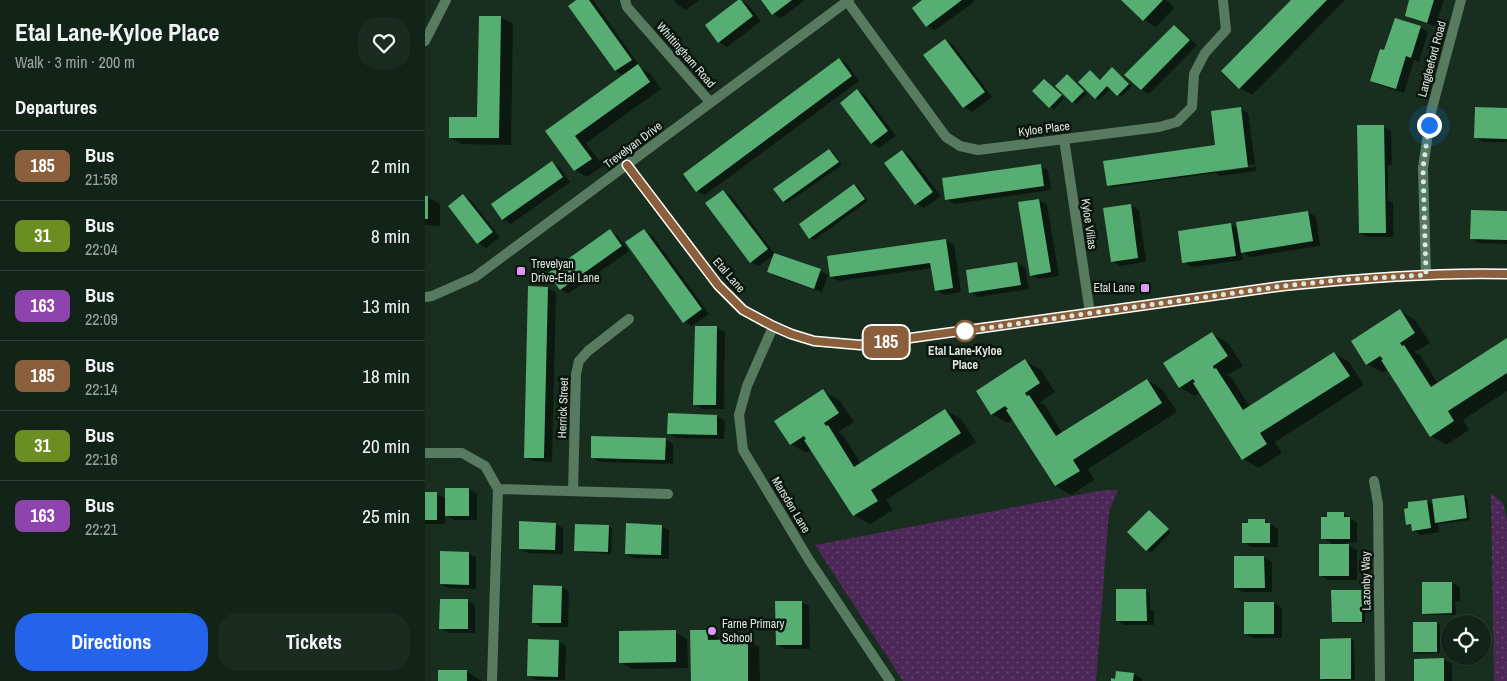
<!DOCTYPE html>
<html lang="en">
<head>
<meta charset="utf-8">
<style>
	:root { --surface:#122317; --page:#1b2b20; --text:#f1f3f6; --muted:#9ca4a1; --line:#314036; --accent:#2563eb }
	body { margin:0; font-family:"Archivo Narrow",sans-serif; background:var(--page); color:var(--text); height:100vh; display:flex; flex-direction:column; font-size:19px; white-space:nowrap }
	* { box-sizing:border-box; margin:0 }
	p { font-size:16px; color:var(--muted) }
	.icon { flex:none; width:28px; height:28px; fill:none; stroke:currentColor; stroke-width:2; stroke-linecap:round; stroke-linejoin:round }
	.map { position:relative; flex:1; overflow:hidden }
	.details { display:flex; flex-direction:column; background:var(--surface); width:425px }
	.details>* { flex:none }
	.badge { padding:0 10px; border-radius:8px; font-size:18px; line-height:32px }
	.fabs { position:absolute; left:1016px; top:615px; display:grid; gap:10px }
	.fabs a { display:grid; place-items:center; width:50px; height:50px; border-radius:50%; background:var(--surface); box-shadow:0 1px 4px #0004,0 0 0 1px var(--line); font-size:25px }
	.you { position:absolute; width:25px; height:25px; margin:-12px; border:4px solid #fff; border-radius:50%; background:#1a73e8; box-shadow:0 0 0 8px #1a73e833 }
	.map>.badge { position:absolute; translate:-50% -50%; box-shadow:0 0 0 2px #fff }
	h2 { padding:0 15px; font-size:19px; line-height:45px }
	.round { display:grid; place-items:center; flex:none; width:52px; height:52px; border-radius:20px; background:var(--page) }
	.headline { display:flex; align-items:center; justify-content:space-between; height:85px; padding:0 15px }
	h1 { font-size:24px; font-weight:700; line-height:38px }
	.button { display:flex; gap:10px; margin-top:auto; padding:10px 15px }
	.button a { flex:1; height:58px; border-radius:20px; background:var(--accent); color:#fff; font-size:20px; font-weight:700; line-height:58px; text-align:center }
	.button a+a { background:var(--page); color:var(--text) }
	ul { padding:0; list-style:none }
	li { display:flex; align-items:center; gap:15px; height:70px; padding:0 15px; border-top:1px solid var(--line) }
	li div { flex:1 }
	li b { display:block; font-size:19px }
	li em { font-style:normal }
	li .badge { min-width:55px; font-weight:700; text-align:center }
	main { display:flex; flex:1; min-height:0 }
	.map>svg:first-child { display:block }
	.green { fill:url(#green-dots) }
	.shadow { fill:#0007; fill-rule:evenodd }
	.building { fill:#57ae73 }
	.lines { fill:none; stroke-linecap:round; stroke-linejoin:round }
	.minor { stroke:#587a61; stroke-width:10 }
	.tertiary { stroke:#587a61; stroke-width:10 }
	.line-casing { stroke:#fff; stroke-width:11 }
	.line { stroke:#8b5e3c; stroke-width:8 }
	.walk { stroke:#dbe8de; stroke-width:5; stroke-dasharray:0 9 }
	.poi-dot { fill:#dd99f3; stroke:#0b140d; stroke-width:2 }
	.stop-dot { fill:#fff; stroke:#8b5e3c; stroke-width:2.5 }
	.labels { text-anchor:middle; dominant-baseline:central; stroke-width:5; stroke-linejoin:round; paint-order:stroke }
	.street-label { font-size:12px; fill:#dbe8de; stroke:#0b140d }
	.poi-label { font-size:12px; fill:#dbe8de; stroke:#0b140d; text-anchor:start }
	.stop-label { font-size:12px; font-weight:bold; fill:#dbe8de; stroke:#0b140d }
</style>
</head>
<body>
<main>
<section class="details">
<div class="headline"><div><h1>Etal Lane-Kyloe Place</h1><p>Walk · 3 min · 200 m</p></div><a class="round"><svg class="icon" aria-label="heart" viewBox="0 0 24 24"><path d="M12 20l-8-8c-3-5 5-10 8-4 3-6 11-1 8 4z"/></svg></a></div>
<h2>Departures</h2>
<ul>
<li><span class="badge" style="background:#8b5e3c;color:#fff">185</span><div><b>Bus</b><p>21:58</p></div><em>2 min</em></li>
<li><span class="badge" style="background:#6b8e23;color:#fff">31</span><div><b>Bus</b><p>22:04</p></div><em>8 min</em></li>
<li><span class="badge" style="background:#8e44ad;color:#fff">163</span><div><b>Bus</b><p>22:09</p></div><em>13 min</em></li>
<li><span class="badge" style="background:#8b5e3c;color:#fff">185</span><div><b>Bus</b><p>22:14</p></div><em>18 min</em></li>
<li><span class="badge" style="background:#6b8e23;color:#fff">31</span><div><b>Bus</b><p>22:16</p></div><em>20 min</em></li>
<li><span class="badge" style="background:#8e44ad;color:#fff">163</span><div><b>Bus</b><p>22:21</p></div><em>25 min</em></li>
</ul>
<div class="button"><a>Directions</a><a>Tickets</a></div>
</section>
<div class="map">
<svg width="1082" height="681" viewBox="0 0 1082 681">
	<defs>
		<pattern id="green-dots" width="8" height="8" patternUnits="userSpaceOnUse" patternTransform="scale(1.25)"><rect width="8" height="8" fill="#4c2757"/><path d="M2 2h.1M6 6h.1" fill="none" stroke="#65466f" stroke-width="1.8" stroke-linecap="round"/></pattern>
	</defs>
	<rect width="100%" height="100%" fill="#182f1f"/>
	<!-- green -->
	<path class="green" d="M679,490H693L684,511L671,681H478L390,545Z
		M1066,493L1078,503L1082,519V681H1069Z"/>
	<!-- shadow -->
	<path class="shadow" d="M153,0H168L214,65L212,66L225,73L236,89L161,143L178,166L162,177L150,170L122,131L199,76L191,71Z
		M249,0H274L261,10L253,5Z
		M315,0L323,5L336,21L302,47L294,42Z
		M338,0H380L356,18L348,14Z
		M499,0H548L549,2L510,30L502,26Z
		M698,0H741L749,8L731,27L719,20Z
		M868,0H920L827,95L815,88Z
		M986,0H1019L1010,26L989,20L981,15Z
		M55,17H76L88,24L86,145L37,144L25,137L53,119Z
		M749,26L757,31L772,45L724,94L716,89Z
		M995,27L1003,32L994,62L989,60L979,93L954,85L946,80Z
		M520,41L528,45L567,97L547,112L539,107L500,56Z
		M414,59L422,64L434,81L280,195L272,191Z
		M687,69L707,86L696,97L686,88L674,100L671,98L669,74L676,80Z
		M642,76L662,94L651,104L632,86Z
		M620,80L639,98L629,109L625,107Z
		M433,91L440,95L471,136L454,148L446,143Z
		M815,109L823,113L831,171L795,176L791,173L687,187L683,185L792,146ZM829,164L830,167L793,172V170Z
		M1082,109V142H1058L1050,137Z
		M958,126L966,131L967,165H963V200L968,203V237H943L935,233Z
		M404,150L408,152L417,165L362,203L358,201Z
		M477,151L485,156L516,196L499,208L491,204Z
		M127,163L135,168L145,182L86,224L78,219Z
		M615,166L623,170L626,190L530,204L522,199Z
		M430,185L433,187L443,201L389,240L385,238Z
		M298,191L306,196L350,254L334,266L326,262Z
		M38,196L46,200L75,237L61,248L53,243Z
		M0,197H3L15,204V226L0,225Z
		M614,200L622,205L634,276L614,279L606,275L595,203Z
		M706,205L714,210L721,262L695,266L687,261Z
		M883,212L891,217L895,246L825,257L817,252L818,260L767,267L759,262L806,225L813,229Z
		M1082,212V244L1054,243L1046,238Z
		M219,230L227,235L284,314L267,326L259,322Z
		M185,231L193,236L204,251L143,294L135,289Z
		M521,240L529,245L536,292L519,295L511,290L507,268L414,281L406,277Z
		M592,263L600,268L604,289L553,297L545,292Z
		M395,271L403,275L397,292L352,277L344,272Z
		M123,288L131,293L127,462L108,461L100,457Z
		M975,311L990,320L1005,343L989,352L995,355L1013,384L1082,340V391L1038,420L1044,430L1021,445L1006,436L963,369L958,373L942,364Z
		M292,328L300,332L299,409H278L270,404Z
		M787,334L803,343L818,366L802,375L807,378L825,407L909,353L924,362L939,385L850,442L857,453L834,468L818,459L775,392L770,396L754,387Z
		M600,361L616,370L630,392L615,402L620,405L638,434L722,380L737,389L752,412L663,469L669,480L646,495L631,486L588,419L583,423L567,414Z
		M398,391L414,400L429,422L413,432L418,435L436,464L520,410L536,419L551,442L461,500L468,510L445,524L429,515L387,449L381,453L366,444Z
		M292,416L300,421L299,439L251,438L243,433Z
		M240,439L248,444V464L175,462L167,457Z
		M21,489H44L52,494V520H29L20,514V524H0V494H12L21,499Z
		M1038,496L1042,498L1045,520L1015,524L1013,523L1014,532L996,535L988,530L987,527L982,524L1002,501L1009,505Z
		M725,512L746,532L726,553L704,532Z
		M919,514L932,523V542L920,543L932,550V580H903L895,575L909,545L898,538L904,518Z
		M839,520L853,529V547H826L818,542Z
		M130,524L138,528V554L103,553L95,549Z
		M183,526L187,528L186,554L154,552L151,550Z
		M236,526L244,530V559L209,558L201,554Z
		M43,553L51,557V589L24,588L16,584Z
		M839,557L847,562V592H818L810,588Z
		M1027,583L1035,587V601L1030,602L1031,615H1002L998,613Z
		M136,587L144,591L143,627H116L108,622Z
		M721,591L725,593V609L729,611V625H700L692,621Z
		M937,591L945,596V610H940V623H912L908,621Z
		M42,600L50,605V633H24L16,628Z
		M376,602L384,606L385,649H360L352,644Z
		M849,603L857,608V638H828L820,634Z
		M1011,623L1015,625V653L993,654L989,652Z
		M267,631L282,632L294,638V641L322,640L334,647L335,681H267Z
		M250,632L262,639L263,668L207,669L195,662Z
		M925,639L929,641L930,680H900L897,678Z
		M133,641L141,646L140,680H111L103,675Z
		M1019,660L1027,664V681H990Z
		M41,671L57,681H14Z
		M692,672L709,674L717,679V681H687L691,680Z"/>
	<!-- building -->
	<path class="building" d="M151,0H164L207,60L190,71L143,6Z
		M313,0H316L328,16L293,43L280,25Z
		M336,0H367L347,15Z
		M497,0H537L501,27L487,8Z
		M696,0H738L718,21Z
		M866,0H902L814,89L796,71Z
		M984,0H1009L1002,23L980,16Z
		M54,16H76L74,138H24V117H52Z
		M970,18L996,26L986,58L981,56L971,89L945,81L955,49L959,50Z
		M749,25L765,40L716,90L699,75Z
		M520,39L560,92L538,108L498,55Z
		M414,58L427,76L271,192L258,174Z
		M213,64L225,82L150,136L167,159L149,171L120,131Z
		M687,67L704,84L692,96L682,86L670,99L653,82L665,70L675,80Z
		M642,74L659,91L647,103L630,86Z
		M619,79L637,95L624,108L607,91Z
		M432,89L463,131L446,144L415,103Z
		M816,107L823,167L682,186L678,161L790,145L786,111Z
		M1050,107L1082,108V139L1049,138Z
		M932,125H959L961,233H934Z
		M404,149L414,162L358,202L348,189Z
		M477,150L508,192L490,205L459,163Z
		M127,161L138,177L77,220L66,204Z
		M616,164L619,186L520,200L517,178Z
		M429,184L440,199L384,239L374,224Z
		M298,190L343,249L325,263L280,203Z
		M38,194L68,232L52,244L23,206Z
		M0,196H3V219H0Z
		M614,199L626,272L605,276L593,202Z
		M706,204L713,258L686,262L678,208Z
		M1046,210L1082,211V240L1045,239Z
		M883,211L888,241L816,253L811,222Z
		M806,223L811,256L757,263L753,231Z
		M185,229L197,246L135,290L123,273Z
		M219,229L277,309L258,323L200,242Z
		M521,239L528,288L510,291L505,263L405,277L402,256Z
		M349,253L396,269L389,289L342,272Z
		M592,262L596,285L544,293L541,270Z
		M103,286L123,287L119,458H99Z
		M975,309L990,333L975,343L977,346L979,345L1006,387L1082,338V373L1023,411L1029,421L1005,437L956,360L958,359L955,356L941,365L926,341Z
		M270,326H292L291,405H268Z
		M787,332L803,356L788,366L789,369L791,368L818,410L909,352L925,376L835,433L842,444L817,460L768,383L770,382L768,379L754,388L738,363Z
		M600,359L615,383L600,393L602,396L604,395L631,436L722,379L737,403L648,460L655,471L630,486L581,410L583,409L580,406L566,415L551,391Z
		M398,389L414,413L399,423L401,426L403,425L429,467L520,409L536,433L446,490L453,501L428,516L379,440L381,439L379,436L365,445L349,421Z
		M243,413L292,415V435L242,434Z
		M166,436L241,438L240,460L166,458Z
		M20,488H44V516H20Z
		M0,492H12V520H0Z
		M1039,495L1042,518L1010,523L1007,499Z
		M1002,500L1006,528L987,531L986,524L981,525L979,509L983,508V502Z
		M724,510L744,529L721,551L702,532Z
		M902,512H919V517H925V539H896V517H902Z
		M823,519H840V523H845V543H817V523H823Z
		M94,521L131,523L130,550L94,549Z
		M201,523L237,525L236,555L200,554Z
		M150,524L184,525L183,552L149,551Z
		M894,544H924V576H894Z
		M15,551L44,552V585L15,584Z
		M809,556H839L840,588H809Z
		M997,582H1027V613L997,614Z
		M108,585L137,586L136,623H107Z
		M691,589H721L722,621H691Z
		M906,590H937V622H907Z
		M15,599H43V629H14Z
		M350,601H377V645H351Z
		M819,602H849V634H819Z
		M988,622H1012V652H988Z
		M251,630V662L194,663V631Z
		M265,630H282L283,640L323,639V681H266Z
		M926,638V679H895V639Z
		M103,639L134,640L133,677L102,676Z
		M1019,658V681H989V659Z
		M13,670H42V681H13Z
		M691,671L709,673L708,681H686V678L690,679Z"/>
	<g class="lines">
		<!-- minor -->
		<path class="minor" d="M200,0L202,7L285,102
			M422,1L521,137L535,146L553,150L734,127L752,122L767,107L769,74L780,53L801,30L798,1
			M0,41L21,0
			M639,139L665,313
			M1001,275L998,168L1006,112L1036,0
			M348,327L322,386L314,415L318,450L384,560L465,681
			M0,453H37L60,466L73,489L67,681
			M949,481L953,504L955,681
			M73,489L243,494
			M148,491L151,374L154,361L163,351L204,319"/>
		<!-- tertiary -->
		<path class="tertiary" d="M202,165L293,285L318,310L348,327L389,341L435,345L858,286C932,279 1007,272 1082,274
			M0,297L7,296L50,277L424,0"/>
	</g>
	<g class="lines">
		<!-- line casing -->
		<g class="line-casing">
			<path id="line" d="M202,165L293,285L318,310L348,326L366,334L389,341L435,345L858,286C932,279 1008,272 1082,274"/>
		</g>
		<!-- line -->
		<use href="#line" class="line"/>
		<!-- walk -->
		<path class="walk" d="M540,331L858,286L916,280L1001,275L998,168L1004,125"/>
	</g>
	<!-- markers -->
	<g class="poi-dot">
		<rect x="91" y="266" width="10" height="10" rx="2.5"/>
		<rect x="715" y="283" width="10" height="10" rx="2.5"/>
		<circle cx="287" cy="631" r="5"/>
	</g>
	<circle class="stop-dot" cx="540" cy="331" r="10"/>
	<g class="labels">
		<!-- street labels -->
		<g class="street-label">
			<text transform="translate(261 55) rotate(49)">Whittingham Road</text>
			<text transform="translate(1007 59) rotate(-75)">Langleeford Road</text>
			<text transform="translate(619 129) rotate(-7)">Kyloe Place</text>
			<text transform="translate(208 145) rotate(-37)">Trevelyan Drive</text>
			<text transform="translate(664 224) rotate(82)">Kyloe Villas</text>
			<text transform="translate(304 275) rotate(49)">Etal Lane</text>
			<text transform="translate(138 408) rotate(-88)">Herrick Street</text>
			<text transform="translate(366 505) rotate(59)">Marsden Lane</text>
			<text transform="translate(941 581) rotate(-91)">Lazonby Way</text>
		</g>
		<!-- poi labels -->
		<g class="poi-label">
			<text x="106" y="264">Trevelyan<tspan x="106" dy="14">Drive-Etal Lane</tspan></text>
			<text x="710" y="288" text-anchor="end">Etal Lane</text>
			<text x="297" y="624">Farne Primary<tspan x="297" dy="14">School</tspan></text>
		</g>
		<!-- stop labels -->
		<g class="stop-label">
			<text x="540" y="351">Etal Lane-Kyloe<tspan x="540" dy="14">Place</tspan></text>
		</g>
	</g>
</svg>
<div class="fabs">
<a><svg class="icon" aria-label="locate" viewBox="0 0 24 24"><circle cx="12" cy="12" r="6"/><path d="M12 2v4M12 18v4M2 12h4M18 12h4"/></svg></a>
</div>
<div class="you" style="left:1004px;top:125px"></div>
<b class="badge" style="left:461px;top:342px;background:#8b5e3c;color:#fff">185</b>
</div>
</main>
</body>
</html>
